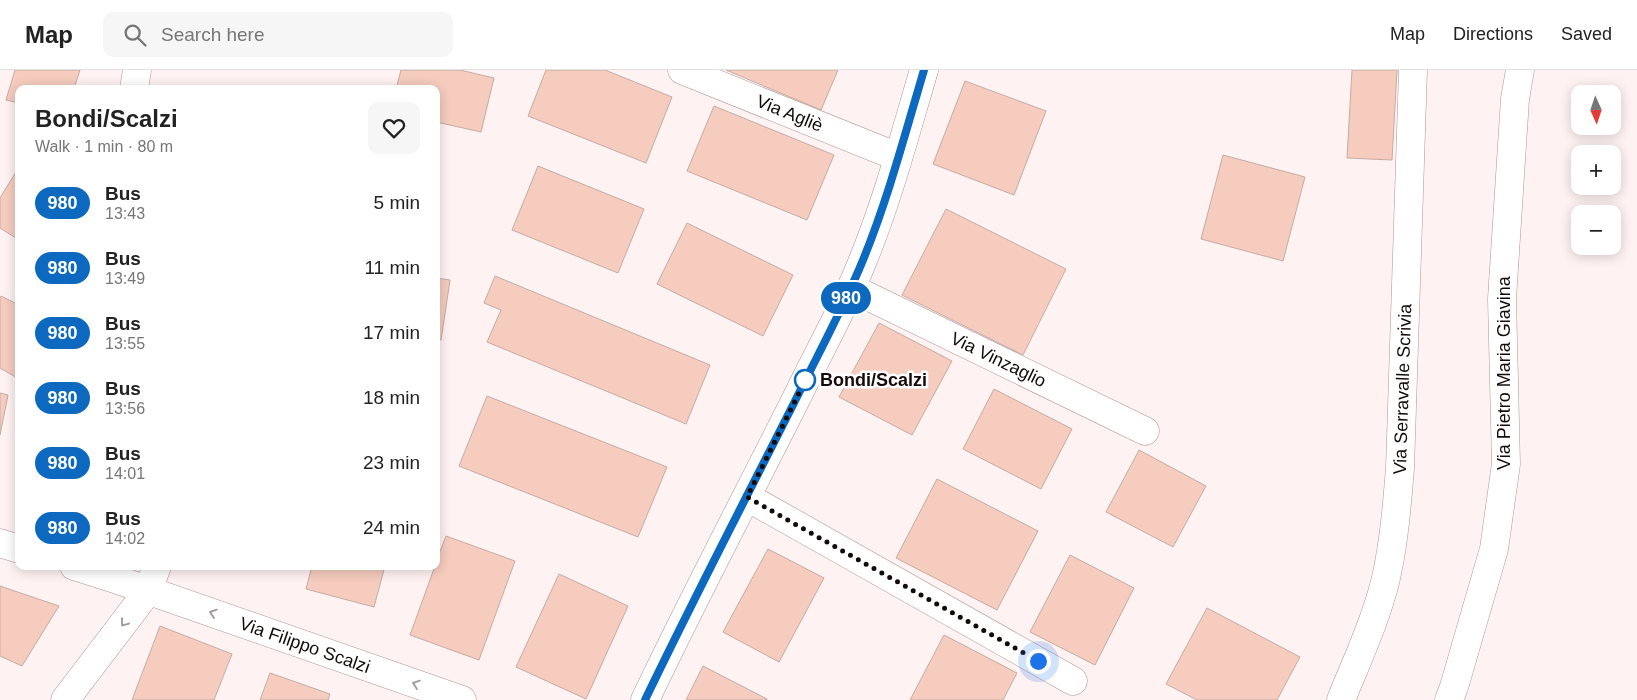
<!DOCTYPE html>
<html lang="en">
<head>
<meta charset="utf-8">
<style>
	:root { --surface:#fff; --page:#f6f6f6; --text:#222; --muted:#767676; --line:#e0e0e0 }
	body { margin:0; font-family:Arial,sans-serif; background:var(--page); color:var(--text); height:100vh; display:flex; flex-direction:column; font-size:19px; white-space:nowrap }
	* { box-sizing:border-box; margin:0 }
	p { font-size:16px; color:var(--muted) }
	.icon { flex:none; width:28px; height:28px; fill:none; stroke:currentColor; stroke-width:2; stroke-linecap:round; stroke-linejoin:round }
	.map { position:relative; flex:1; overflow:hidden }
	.panel { position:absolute; left:15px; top:15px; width:425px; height:485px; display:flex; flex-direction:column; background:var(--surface); border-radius:10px; box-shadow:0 2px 12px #0003 }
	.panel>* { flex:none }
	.badge { padding:0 10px; border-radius:16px; font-size:18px; line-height:32px }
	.needle { width:32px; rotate:177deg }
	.buttons { position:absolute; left:1571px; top:15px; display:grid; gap:10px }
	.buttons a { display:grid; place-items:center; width:50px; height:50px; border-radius:10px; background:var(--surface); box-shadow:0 2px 12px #0003; font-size:25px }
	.you { position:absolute; width:25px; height:25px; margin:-12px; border:4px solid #fff; border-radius:50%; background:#1a73e8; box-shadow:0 0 0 8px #1a73e833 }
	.map>.badge { position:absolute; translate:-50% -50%; box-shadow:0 0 0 2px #fff }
	.round { display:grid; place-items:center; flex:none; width:52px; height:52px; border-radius:10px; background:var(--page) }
	.overview { display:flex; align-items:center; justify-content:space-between; height:85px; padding:0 20px }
	h1 { font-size:24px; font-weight:700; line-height:38px }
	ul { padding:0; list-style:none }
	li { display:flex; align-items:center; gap:15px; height:65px; padding:0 20px }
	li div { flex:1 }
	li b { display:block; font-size:19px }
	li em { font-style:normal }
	li .badge { min-width:55px; font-weight:700; text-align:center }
	header { display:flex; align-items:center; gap:30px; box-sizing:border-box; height:70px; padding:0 25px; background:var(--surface); border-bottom:1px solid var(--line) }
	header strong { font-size:24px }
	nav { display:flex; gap:28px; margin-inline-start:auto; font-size:18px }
	.search { width:350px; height:45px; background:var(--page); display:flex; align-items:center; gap:12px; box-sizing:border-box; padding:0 18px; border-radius:10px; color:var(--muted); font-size:19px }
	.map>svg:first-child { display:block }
	.building { fill:#f5ccbe; stroke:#c7aba2 }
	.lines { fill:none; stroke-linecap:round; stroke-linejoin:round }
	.street-casing { stroke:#b19394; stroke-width:29 }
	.street { stroke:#fff; stroke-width:28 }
	.oneway { stroke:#a19d9d }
	.line-casing { stroke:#fff; stroke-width:11 }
	.line { stroke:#0c69bf; stroke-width:8 }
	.walk { stroke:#140a0a; stroke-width:5; stroke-dasharray:0 9 }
	.stop-dot { fill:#fff; stroke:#0c69bf; stroke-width:2.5 }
	.labels { text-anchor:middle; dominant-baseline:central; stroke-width:5; stroke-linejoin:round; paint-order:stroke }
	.street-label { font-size:18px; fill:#140a0a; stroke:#fff }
	.stop-label { font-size:18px; font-weight:bold; fill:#140a0a; stroke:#fff; text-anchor:start }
</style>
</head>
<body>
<header>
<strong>Map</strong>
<div class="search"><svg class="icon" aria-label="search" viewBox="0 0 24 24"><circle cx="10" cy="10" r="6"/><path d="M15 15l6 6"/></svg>Search here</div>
<nav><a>Map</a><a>Directions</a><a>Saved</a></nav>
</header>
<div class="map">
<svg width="1637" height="630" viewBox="0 0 1637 630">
	<rect width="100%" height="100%" fill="#fff2f2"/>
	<!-- building -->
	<path class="building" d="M15,0H80L74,19H19V33L6,30Z
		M401,0H460L494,8L481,62L436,52V19H396Z
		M546,0H605L672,27L646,93L528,46Z
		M726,0H838L821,40Z
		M1352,0H1397L1392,90L1347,88Z
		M965,11L1046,41L1014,125L933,94Z
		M714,36L834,85L807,150L687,101Z
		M1223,85L1305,107L1283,191L1201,169Z
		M538,96L644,139L618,203L512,160Z
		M19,97V170L0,158V128Z
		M946,139L1066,199L1023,285L902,225Z
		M687,153L793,205L763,266L657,214Z
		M495,206L710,295L686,354L487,272L501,240L484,233Z
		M436,208L450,210L441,270L436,269Z
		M1,226L19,235V309L0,298V228Z
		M879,253L952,291L912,365L839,327Z
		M994,319L1072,359L1041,419L963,379Z
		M0,323L8,325L0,365Z
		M487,326L667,397L638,467L459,396Z
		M1139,380L1206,416L1173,477L1106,442Z
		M937,409L1038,461L997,540L896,488Z
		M446,466L515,491L479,590L410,565L435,496H436V492Z
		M768,479L824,508L779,592L723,562Z
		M1070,485L1134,518L1095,595L1030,562Z
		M312,496H385L374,537L306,519Z
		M559,504L628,536L586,629L516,597Z
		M0,516L59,536L22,596L0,586Z
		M1207,538L1300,587L1277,630H1197L1166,614Z
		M160,556L232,584L214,630H132Z
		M944,565L1017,603L1003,630H910Z
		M703,596L767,629V630H686Z
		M270,603L330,624L328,630H260Z"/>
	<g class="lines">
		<!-- street casing -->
		<g class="street-casing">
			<g id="street">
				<path id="s1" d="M682,0L898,87"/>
				<path d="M134,19L137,0"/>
				<path id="s2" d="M851,218L1145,361"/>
				<path d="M747,427L1073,611"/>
				<path d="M0,473L19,479"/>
				<path id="s3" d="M74,496L118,510L462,630"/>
				<path d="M65,630L148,521L157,496"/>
				<path d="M645,630C694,527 748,425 799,323C820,279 845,236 863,190C888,129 905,64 924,0"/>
				<path id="s4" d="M1341,630C1357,590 1376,550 1386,508C1394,472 1397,435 1400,398L1413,0"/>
				<path d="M1449,630L1454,617L1494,479L1506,394L1502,229L1515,29L1520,0"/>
			</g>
		</g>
		<!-- street -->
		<use href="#street" class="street"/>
	</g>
	<!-- one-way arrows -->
	<defs><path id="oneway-chevron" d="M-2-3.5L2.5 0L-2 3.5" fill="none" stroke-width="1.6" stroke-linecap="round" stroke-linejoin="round" transform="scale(1.25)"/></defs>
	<g class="oneway">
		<use href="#oneway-chevron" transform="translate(213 543) rotate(-161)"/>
		<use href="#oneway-chevron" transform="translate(124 553) rotate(127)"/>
		<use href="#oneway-chevron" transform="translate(416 614) rotate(-161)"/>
	</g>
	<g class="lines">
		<!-- line casing -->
		<g class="line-casing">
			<path id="line" d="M645,630C693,530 744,432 794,333C817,286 843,239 863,190C888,129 905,64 924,0"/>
		</g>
		<!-- line -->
		<use href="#line" class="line"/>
		<!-- walk -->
		<path class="walk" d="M805,310L808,305L747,427L1038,591"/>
	</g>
	<!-- markers -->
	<circle class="stop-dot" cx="805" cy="310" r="10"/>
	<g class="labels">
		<!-- street labels -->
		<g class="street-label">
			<text stroke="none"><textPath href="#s1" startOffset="116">Via Agliè</textPath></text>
			<text stroke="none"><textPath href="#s2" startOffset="164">Via Vinzaglio</textPath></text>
			<text transform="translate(1504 303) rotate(-90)">Via Pietro Maria Giavina</text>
			<text stroke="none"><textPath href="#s4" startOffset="320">Via Serravalle Scrivia</textPath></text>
			<text stroke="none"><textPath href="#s3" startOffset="244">Via Filippo Scalzi</textPath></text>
		</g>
		<!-- stop labels -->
		<g class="stop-label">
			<text x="820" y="310">Bondi/Scalzi</text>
		</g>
	</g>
</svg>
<div class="buttons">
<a><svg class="needle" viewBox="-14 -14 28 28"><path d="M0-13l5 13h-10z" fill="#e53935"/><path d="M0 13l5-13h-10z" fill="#767676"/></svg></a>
<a>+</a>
<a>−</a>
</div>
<div class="you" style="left:1038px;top:591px"></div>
<b class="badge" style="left:846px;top:228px;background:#0c69bf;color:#fff">980</b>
<section class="panel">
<div class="overview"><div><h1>Bondi/Scalzi</h1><p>Walk · 1 min · 80 m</p></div><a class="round"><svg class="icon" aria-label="heart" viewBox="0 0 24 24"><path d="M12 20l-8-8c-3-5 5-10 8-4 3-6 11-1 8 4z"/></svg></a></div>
<ul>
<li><span class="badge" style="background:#0c69bf;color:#fff">980</span><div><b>Bus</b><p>13:43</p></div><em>5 min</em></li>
<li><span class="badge" style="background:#0c69bf;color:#fff">980</span><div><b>Bus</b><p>13:49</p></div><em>11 min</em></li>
<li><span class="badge" style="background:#0c69bf;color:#fff">980</span><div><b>Bus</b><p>13:55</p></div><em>17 min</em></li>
<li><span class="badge" style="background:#0c69bf;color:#fff">980</span><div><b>Bus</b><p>13:56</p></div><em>18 min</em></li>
<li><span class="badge" style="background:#0c69bf;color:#fff">980</span><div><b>Bus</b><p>14:01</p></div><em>23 min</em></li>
<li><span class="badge" style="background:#0c69bf;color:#fff">980</span><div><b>Bus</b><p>14:02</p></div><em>24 min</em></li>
</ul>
</section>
</div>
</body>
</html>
